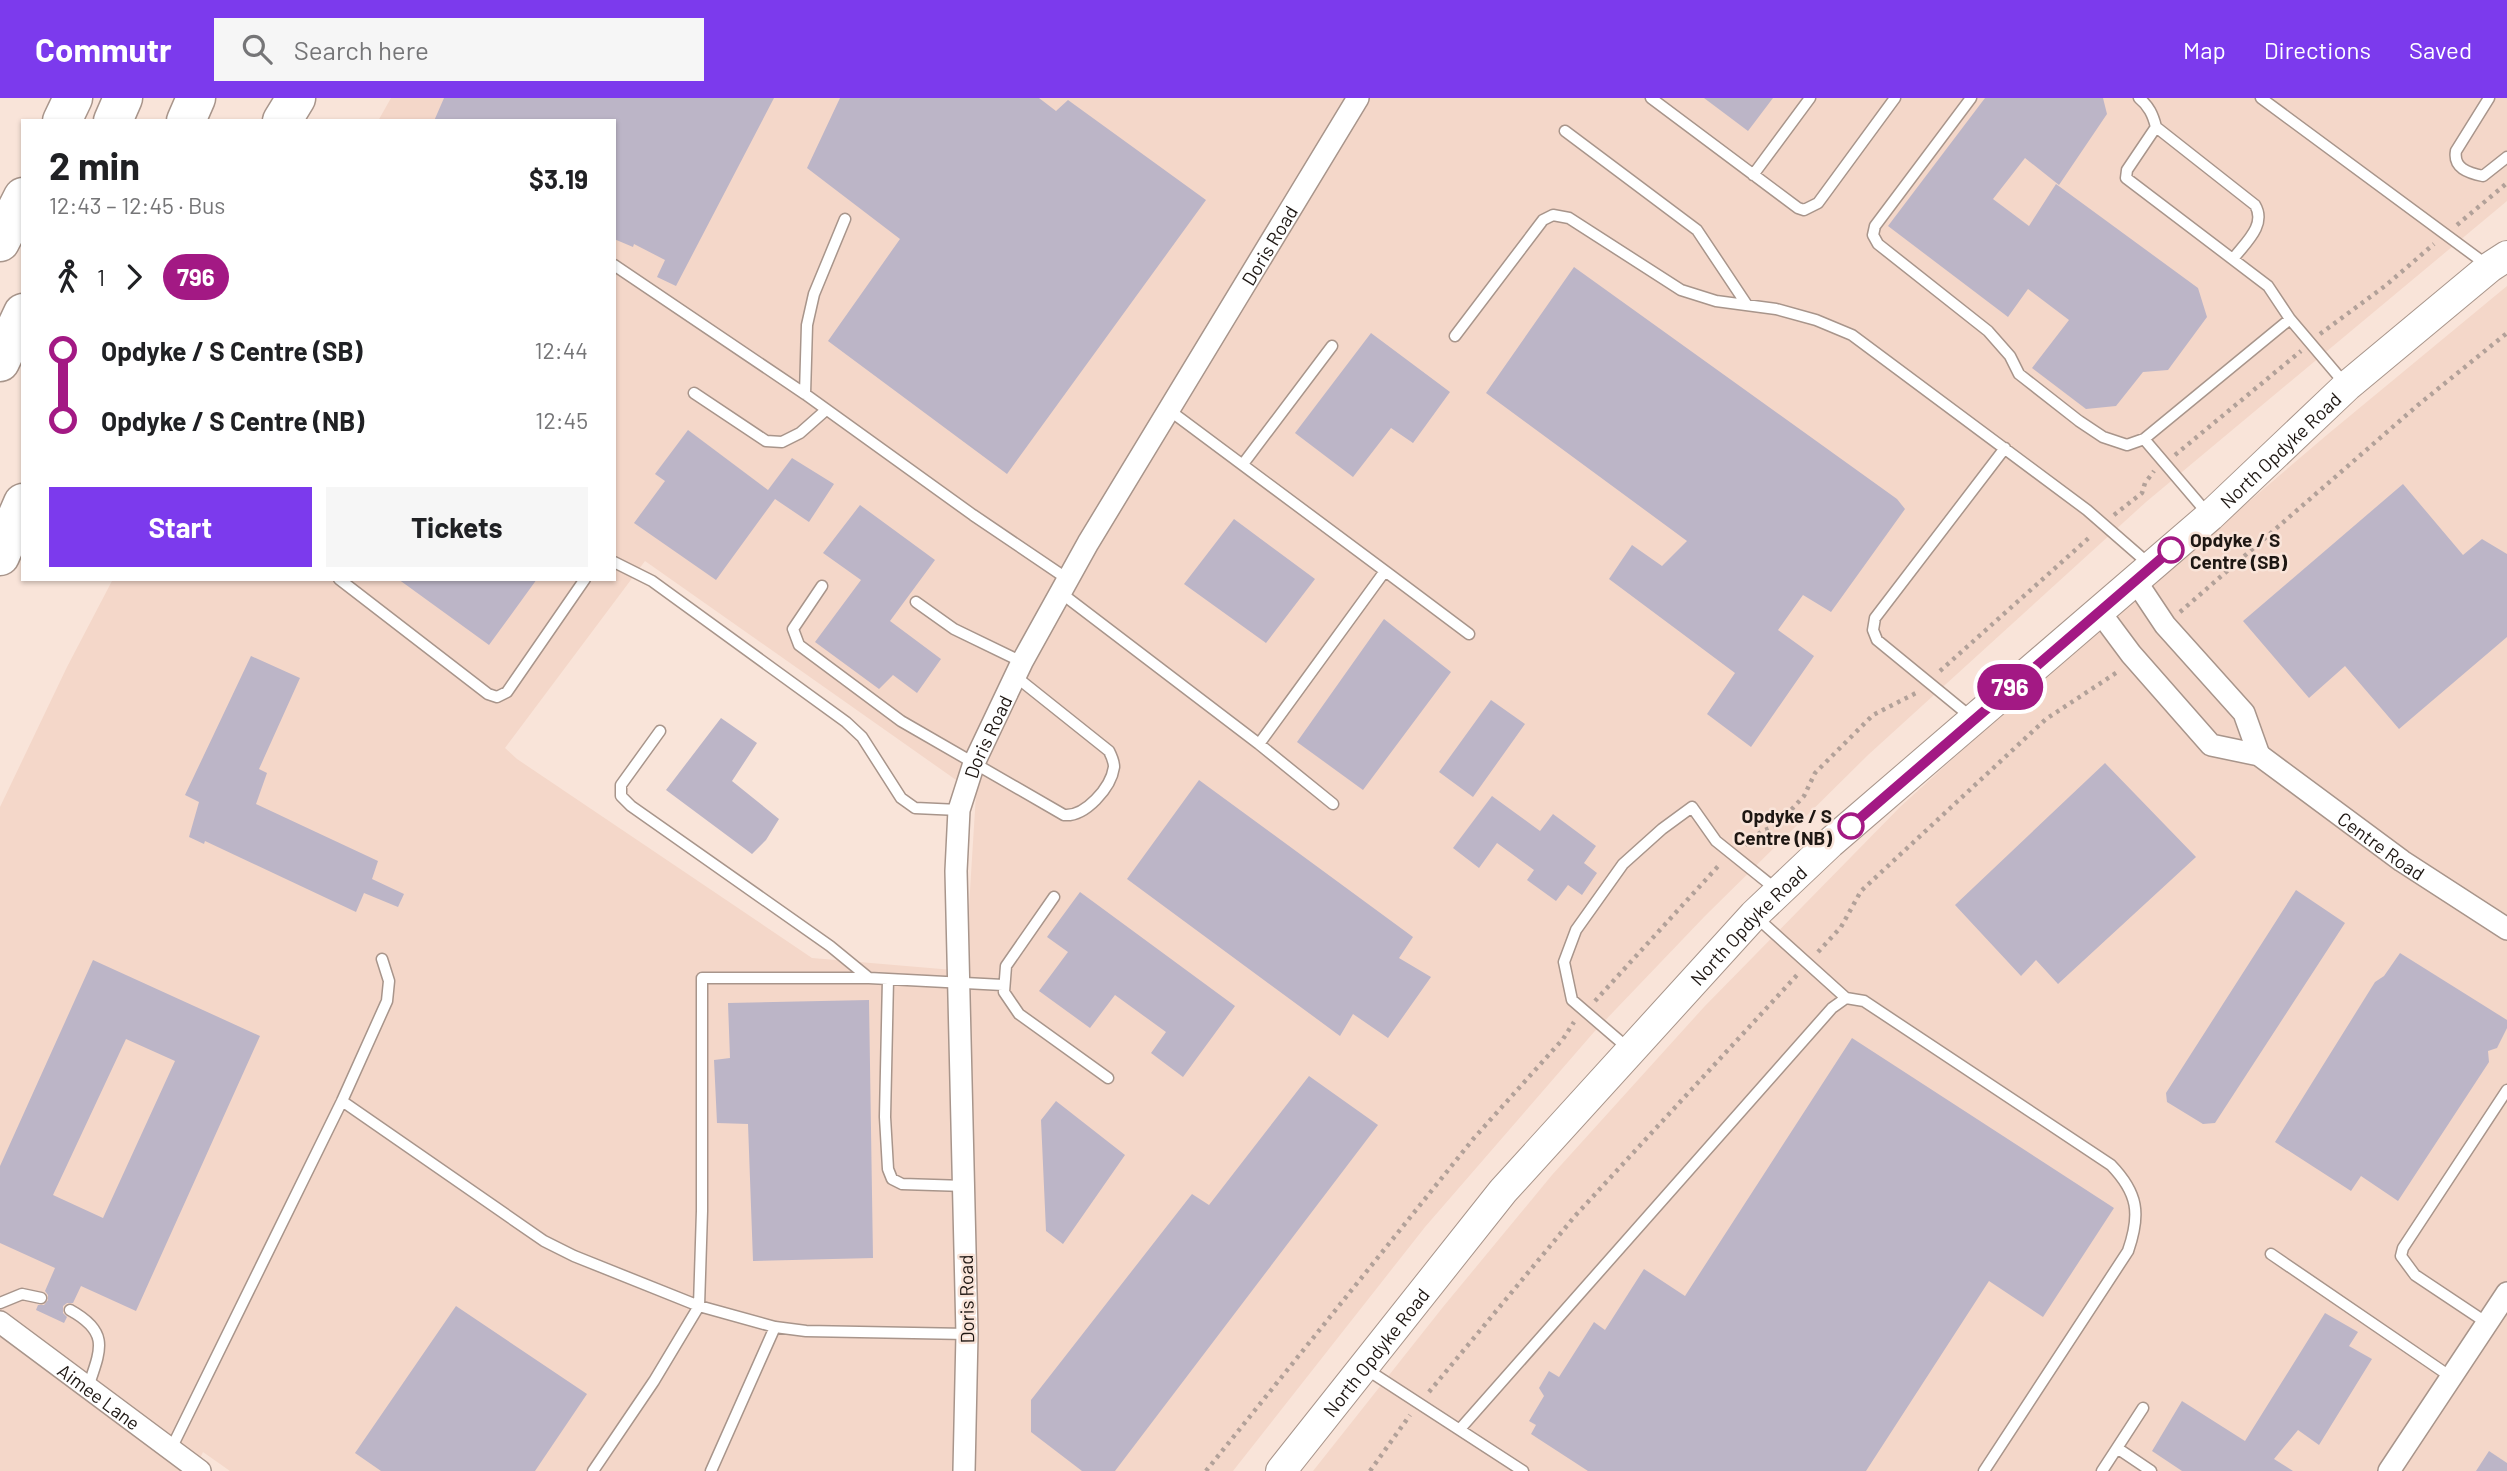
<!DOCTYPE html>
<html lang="en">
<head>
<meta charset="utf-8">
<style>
	:root { --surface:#fff; --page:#f6f6f6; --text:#202124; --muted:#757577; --accent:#7c3aed }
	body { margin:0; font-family:Barlow,sans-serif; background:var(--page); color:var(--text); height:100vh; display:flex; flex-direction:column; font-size:26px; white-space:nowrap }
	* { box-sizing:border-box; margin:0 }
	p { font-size:23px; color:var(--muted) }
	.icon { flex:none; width:38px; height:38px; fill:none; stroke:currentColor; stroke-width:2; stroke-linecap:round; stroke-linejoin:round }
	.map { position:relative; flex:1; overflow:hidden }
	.side { position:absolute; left:21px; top:21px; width:595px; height:462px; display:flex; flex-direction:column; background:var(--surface); border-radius:0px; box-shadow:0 2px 5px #0004 }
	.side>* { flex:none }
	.badge { padding:0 14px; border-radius:23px; font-size:24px; line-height:46px }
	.map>.badge { position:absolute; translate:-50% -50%; box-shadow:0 0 0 4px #fff }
	.legs { display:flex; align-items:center; gap:10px; height:77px; padding:0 28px; font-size:23px }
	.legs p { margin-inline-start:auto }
	.summary { display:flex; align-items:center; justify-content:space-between; height:119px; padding:0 28px }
	h1 { font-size:38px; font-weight:700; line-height:52px }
	.button { display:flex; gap:14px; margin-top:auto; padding:14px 28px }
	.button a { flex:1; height:80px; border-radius:0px; background:var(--accent); color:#fff; font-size:28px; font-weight:700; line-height:80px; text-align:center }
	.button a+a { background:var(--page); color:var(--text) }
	ul { padding:0 28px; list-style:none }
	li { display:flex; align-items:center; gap:24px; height:70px; font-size:26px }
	li i { display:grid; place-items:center; width:10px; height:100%; margin:0 9px; background:currentColor }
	li i::after { content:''; width:18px; height:18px; margin:-9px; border:5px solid; border-radius:50%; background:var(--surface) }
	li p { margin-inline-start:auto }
	li:first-child i { background:linear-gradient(#0000 50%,currentColor 0) }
	li:last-child i { background:linear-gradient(currentColor 50%,#0000 0) }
	header { display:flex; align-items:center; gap:42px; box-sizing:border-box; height:98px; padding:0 35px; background:var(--accent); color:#fff }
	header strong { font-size:33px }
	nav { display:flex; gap:38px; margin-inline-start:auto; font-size:24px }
	.search { width:490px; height:63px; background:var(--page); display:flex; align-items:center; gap:18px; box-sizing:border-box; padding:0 24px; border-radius:0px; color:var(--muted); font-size:26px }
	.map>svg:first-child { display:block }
	.built { fill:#f4d7c9; fill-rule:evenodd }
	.building { fill:#bcb5c7; fill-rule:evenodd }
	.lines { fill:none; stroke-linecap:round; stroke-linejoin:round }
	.lane-casing { stroke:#a8958b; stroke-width:13 }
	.street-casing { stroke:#a8958b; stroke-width:24 }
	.secondary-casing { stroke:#a8958b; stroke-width:32 }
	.highway-casing { stroke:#a8958b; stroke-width:41 }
	.path { stroke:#b2a199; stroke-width:4.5; stroke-dasharray:3.5 5; stroke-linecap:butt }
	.lane { stroke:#fff; stroke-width:10 }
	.street { stroke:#fff; stroke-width:21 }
	.secondary { stroke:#fff; stroke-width:30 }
	.highway { stroke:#fff; stroke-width:38 }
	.line-1-casing { stroke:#fff; stroke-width:16 }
	.line-1 { stroke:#a31984; stroke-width:10 }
	.stop-1-dot { fill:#fff; stroke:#a31984; stroke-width:3.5 }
	.labels { text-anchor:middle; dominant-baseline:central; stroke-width:5; stroke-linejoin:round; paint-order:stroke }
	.street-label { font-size:19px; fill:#1e1713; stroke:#f9e4d9 }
	.stop-label { font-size:19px; font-weight:bold; fill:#1e1713; stroke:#f9e4d9; text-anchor:start }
</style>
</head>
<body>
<header>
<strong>Commutr</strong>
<div class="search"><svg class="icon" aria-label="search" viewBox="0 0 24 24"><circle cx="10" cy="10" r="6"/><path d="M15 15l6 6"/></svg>Search here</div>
<nav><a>Map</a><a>Directions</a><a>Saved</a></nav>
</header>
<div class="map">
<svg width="2507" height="1373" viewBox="0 0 2507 1373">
	<rect width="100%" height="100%" fill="#f9e4d9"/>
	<!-- built -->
	<path class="built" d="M391,0H2507V103L2146,404L1868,657L1705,818L1594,934L1425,1129L1233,1373H230L203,1354L194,1373H0V709L67,569L113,481H614V23H378ZM645,463L976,696L965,873L812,860L517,661L505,650Z
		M2507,188V1373H1313L1443,1209L1552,1077L1704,909L1901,708L2034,587L2328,336Z"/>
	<!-- building -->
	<path class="building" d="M444,0H774L676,188L657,179L665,162L634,146L633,149L614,141V23H434Z
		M840,0H1039L1056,13L1068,2L1206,102L1007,376L828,243L900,141L807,70Z
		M1704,0H1773L1748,33Z
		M1985,0H2103L2107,16L2059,87L2025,60L1993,101L2029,128L2056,86L2198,190L2207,219L2168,272L2143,274L2116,308L2086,311L2032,270L2069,222L2028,191L2008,219L1888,128Z
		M1574,169L1897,401L1905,411L1831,514L1803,497L1778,532L1814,558L1751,649L1707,616L1735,575L1609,481L1632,447L1662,468L1687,443L1486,295Z
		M1371,235L1450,294L1413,345L1391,330L1353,379L1295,335Z
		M688,332L768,392L792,360L834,386L809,424L775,401L716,482L634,425L665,383L655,376Z
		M2403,386L2463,457L2482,441L2507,456V539L2399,631L2345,568L2309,600L2243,523Z
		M860,407L935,462L890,523L941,561L917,595L893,577L879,591L815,544L861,482L823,455Z
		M1234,421L1315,481L1266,545L1184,486Z
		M398,481H537L489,547Z
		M1384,521L1451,574L1363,692L1297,644Z
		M251,558L300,580L259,671L267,675L256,706L378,763L372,781L404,796L398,809L364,795L356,814L205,743L204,746L189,739L199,704L185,697Z
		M1491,602L1525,626L1473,699L1439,674Z
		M721,620L757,645L732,683L779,721L766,742L752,756L666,692Z
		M2105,665L2196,759L2058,886L2036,862L2021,878L1955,807Z
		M1199,682L1413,839L1399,860L1431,879L1388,940L1353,916L1340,938L1127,781Z
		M1492,698L1540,733L1553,716L1596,748L1584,765L1597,775L1582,797L1568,787L1556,803L1527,782L1534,772L1497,745L1479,770L1453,750Z
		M2296,792L2345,825L2215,1025L2203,1026L2167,1004L2166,995Z
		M1080,794L1235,908L1183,979L1151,955L1166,934L1115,897L1090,930L1039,893L1068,854L1047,839Z
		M2400,855L2507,922V930L2497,950L2488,953L2489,964L2398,1103L2361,1078L2351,1093L2275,1044L2375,884L2384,878Z
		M93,862L260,938L136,1213L81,1188L73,1205H67L63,1208V1215L67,1219L64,1225L36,1212L38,1207H44L48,1202V1197L45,1193L55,1170L0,1145V1068ZM126,941L175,963L103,1120L53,1097Z
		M869,902L873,1160L753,1163L748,1026L717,1025L714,962L730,960L728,905Z
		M1852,940L2114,1110L2043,1219L1989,1183L1866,1373H1588L1531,1336L1536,1327L1529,1323L1544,1298L1539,1290L1549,1273L1559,1279L1594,1224L1605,1232L1644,1171L1685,1198Z
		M1309,978L1378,1027L1115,1373H1082L1031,1334V1302L1192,1096L1209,1107Z
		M1056,1003L1125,1057L1063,1146L1046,1133L1041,1022Z
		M456,1208L587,1296L535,1373H381L355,1355Z
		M2325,1215L2358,1234L2349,1248L2372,1261L2319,1347L2298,1332L2274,1361L2293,1373H2182L2152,1353L2182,1303L2245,1343Z
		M2489,1353L2507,1365V1373H2476Z"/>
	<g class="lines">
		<!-- lane casing -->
		<g class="lane-casing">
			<path id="lane" d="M1651,0L1798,110L1804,112L1818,105L1895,0
				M1971,0L1875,128L1873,137L1878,146L1988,233L2010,258L2019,276L2079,323L2103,339L2127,347L2144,341L2208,416
				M2139,0C2149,8 2153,17 2156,29L2127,72L2126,80L2268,188L2290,221L2346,287
				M2261,0L2487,167
				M2489,0L2456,53C2453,70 2468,75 2483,78L2507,59
				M2156,29L2255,107C2267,127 2245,145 2233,161
				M1565,33L1697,132L1747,207
				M1753,77L1810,0
				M614,167L805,296L973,417L1069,482
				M1455,238L1543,122L1553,117L1569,120L1681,192L1716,203L1776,211L1816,222L1852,237L2087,412L2149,466
				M694,295L766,343L782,344L800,335L826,312
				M805,296L807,227L814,196L845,121
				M2144,341L2290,221
				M1243,366L1332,248
				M614,464L652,483L846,624L862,639L901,700L915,710L959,712
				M1385,473L1469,536
				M339,481L488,596L497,599L507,594L585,481
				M822,488L793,531L799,547L901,623L1064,717C1085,719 1111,690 1114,669C1114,664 1111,657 1109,653L1015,578
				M1061,495L1259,646L1385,473L1169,312
				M916,504L954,531L1022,564
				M1971,619L1877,542L1873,532L1875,520L2005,350
				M660,633L621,687V698L631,708L830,848L869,880
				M1259,646L1333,706
				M1054,799L1006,868L1004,894L1019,916L1108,980
				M1755,818L1846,900
				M888,881L885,1019L888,1071L892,1081L902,1086L965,1088
				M1629,951L1572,902L1564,864L1576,832L1623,766L1662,731L1692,709L1716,743L1777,792
				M342,1003L544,1143L574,1158L699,1208L702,1113V880H869L1003,887
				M2271,1156L2451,1279
				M0,1205L22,1196L41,1200
				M70,1212C110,1234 101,1251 88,1289
				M2487,1225L2415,1177L2401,1158L2403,1150L2507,992
				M1366,1271L1523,1373
				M1460,1331L1832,910L1846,900L1864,903L2111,1067C2138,1095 2141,1116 2128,1153L1984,1373
				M2117,1350L2143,1310
				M171,1351L342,1003L387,903L389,883L382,861
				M593,1373L654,1283L699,1208L775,1229L806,1233L967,1236
				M711,1373L775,1229
				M2102,1373L2117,1350L2151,1373"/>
		</g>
		<!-- street casing -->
		<g class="street-casing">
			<g id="street">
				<path d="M2135,482L2165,527L2244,615L2259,657"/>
				<path id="s1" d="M2099,513L2131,556L2211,647L2259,657L2402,763L2507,831"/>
				<path id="s2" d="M0,1224L200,1373"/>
				<path id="s3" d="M964,1373L967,1236L956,773L959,712L974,665L1022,564L1088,445L1358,0"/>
				<path d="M2389,1373L2507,1195"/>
			</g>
		</g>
		<!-- secondary casing -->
		<g class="secondary-casing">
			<g id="secondary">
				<path id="s4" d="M1281,1373L1503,1093L1754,817L1830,745L2210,418L2347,288L2490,169L2507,158"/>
			</g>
		</g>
		<!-- highway casing -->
		<g class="highway-casing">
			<path id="highway" d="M62,23L73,0
				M113,23L123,0
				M186,23L196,0
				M282,23L296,0
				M0,144L23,99
				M0,264L23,215
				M0,458L23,405"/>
		</g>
		<!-- path -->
		<path class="path" d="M2457,127L2507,85
			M2320,236L2385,188L2434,146
			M2175,357L2301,253
			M2114,417L2142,395L2145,385L2154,373
			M2180,514L2418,307L2507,235
			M1940,573L2092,437
			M1745,747L1762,733L1776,728L1804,698L1815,675L1873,617L1918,594
			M1818,854L1841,829L1861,793L2046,621L2119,573
			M1595,903L1721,765
			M1429,1294L1575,1118L1798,876
			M1206,1373L1474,1040L1563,941L1574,924
			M1370,1373L1410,1317"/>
		<!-- lane -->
		<use href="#lane" class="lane"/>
		<!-- street -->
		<use href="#street" class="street"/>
		<!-- secondary -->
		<use href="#secondary" class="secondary"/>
		<!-- highway -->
		<use href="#highway" class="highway"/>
	</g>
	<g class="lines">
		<!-- line-1 casing -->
		<g class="line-1-casing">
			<path id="line-1" d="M1851,728L2171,452"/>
		</g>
		<!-- line-1 -->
		<use href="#line-1" class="line-1"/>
	</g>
	<!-- markers -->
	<g class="stop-1-dot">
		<circle cx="2171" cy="452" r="12"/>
		<circle cx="1851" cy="728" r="12"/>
	</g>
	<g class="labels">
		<!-- street labels -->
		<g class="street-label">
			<text stroke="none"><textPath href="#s3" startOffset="1307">Doris Road</textPath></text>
			<text stroke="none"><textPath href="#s4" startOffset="1433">North Opdyke Road</textPath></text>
			<text stroke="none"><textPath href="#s3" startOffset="740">Doris Road</textPath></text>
			<text stroke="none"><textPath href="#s1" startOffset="376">Centre Road</textPath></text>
			<text stroke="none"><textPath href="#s4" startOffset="719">North Opdyke Road</textPath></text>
			<text transform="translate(966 1201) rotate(-91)">Doris Road</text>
			<text stroke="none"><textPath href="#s4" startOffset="152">North Opdyke Road</textPath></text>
			<text stroke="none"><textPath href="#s2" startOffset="124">Aimee Lane</textPath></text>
		</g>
		<!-- stop labels -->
		<g class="stop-label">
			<text x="2190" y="441">Opdyke / S<tspan x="2190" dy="22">Centre (SB)</tspan></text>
			<text x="1832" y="717" text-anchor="end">Opdyke / S<tspan x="1832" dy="22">Centre (NB)</tspan></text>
		</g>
	</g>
</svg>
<b class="badge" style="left:2010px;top:589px;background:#a31984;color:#fff">796</b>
<section class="side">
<div class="summary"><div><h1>2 min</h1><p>12:43 – 12:45 · Bus</p></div><b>$3.19</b></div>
<div class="legs"><svg class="icon" aria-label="walk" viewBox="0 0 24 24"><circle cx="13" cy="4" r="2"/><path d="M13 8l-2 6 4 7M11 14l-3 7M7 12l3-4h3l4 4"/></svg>1<svg class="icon" aria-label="forward" viewBox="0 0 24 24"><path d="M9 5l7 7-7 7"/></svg><b class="badge" style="background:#a31984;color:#fff">796</b></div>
<ul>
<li><i style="color:#a31984"></i><b>Opdyke / S Centre (SB)</b><p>12:44</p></li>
<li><i style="color:#a31984"></i><b>Opdyke / S Centre (NB)</b><p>12:45</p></li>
</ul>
<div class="button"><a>Start</a><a>Tickets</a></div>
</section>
</div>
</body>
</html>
